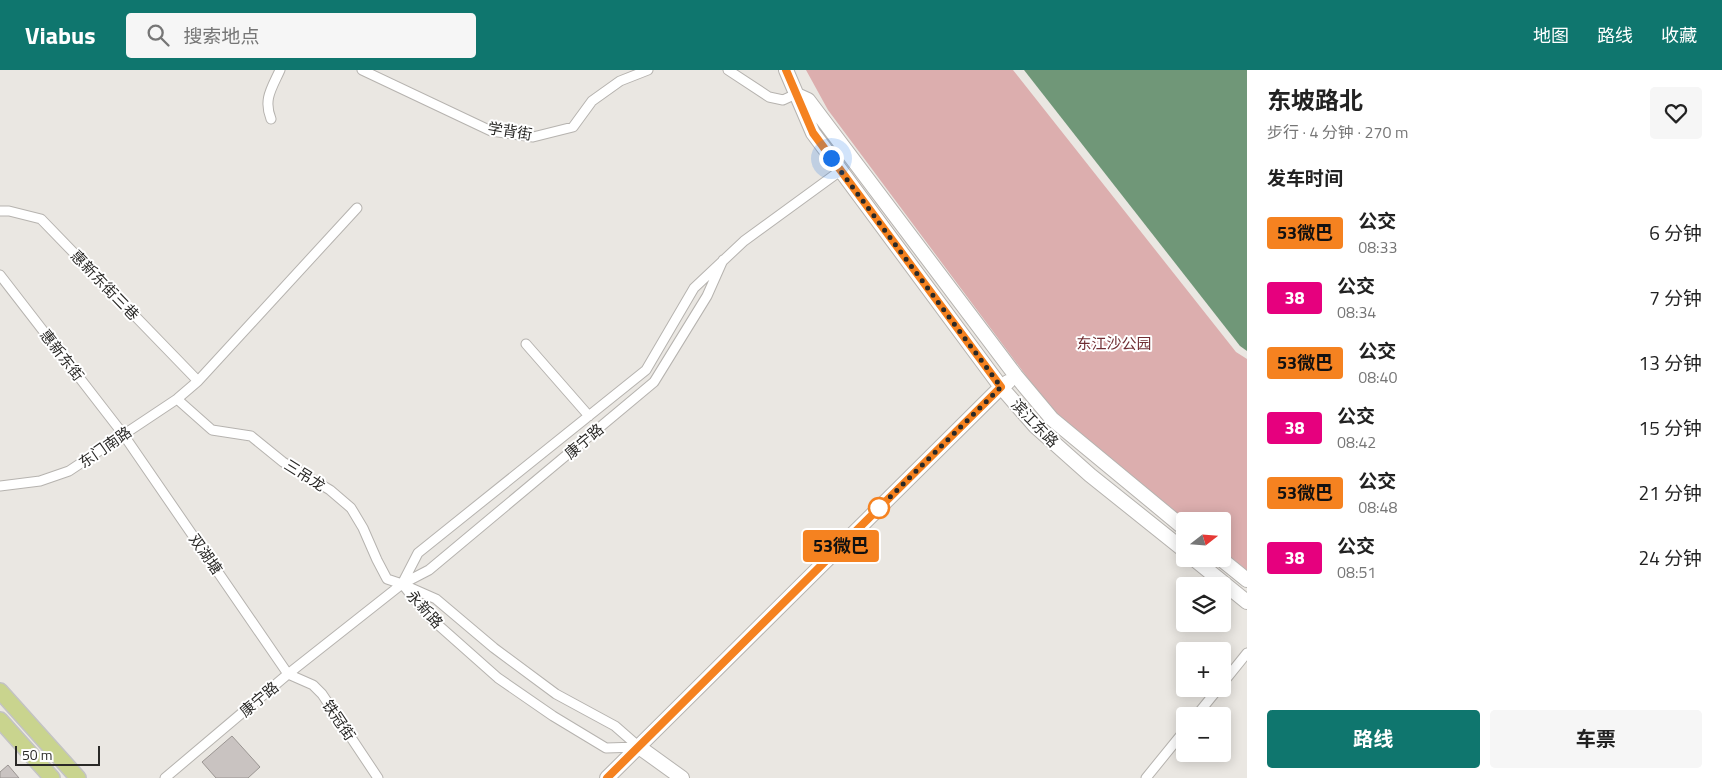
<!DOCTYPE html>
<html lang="zh">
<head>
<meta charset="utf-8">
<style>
	:root { --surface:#fff; --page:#f6f6f6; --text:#222; --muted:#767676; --accent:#0f766e }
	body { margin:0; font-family:"Titillium Web","Noto Sans SC",sans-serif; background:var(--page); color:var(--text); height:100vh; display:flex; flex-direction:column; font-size:19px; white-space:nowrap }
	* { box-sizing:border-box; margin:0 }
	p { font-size:16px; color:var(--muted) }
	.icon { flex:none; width:28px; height:28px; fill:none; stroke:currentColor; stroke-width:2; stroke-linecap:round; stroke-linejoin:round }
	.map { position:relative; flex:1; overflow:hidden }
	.drawer { display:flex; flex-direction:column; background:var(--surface); width:475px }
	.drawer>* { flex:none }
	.badge { padding:0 10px; border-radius:4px; font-size:18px; line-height:32px }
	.needle { width:32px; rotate:73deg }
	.fabs { position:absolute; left:1176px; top:442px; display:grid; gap:10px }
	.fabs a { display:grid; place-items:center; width:55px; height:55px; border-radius:5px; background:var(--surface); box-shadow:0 2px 12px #0003; font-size:25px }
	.scale { position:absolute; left:15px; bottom:12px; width:85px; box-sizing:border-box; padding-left:5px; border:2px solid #2a2927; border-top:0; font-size:14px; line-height:18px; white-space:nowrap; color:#2a2927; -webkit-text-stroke:4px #fff; paint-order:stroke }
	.you { position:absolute; width:25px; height:25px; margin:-12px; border:4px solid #fff; border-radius:50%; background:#1a73e8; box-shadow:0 0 0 8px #1a73e833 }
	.map>.badge { position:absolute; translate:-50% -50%; box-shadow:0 0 0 2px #fff }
	h2 { padding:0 20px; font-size:19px; line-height:45px }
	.round { display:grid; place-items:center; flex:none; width:52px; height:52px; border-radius:5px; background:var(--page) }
	.head { display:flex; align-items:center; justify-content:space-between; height:85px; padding:0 20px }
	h1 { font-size:24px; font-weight:700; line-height:38px }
	.cta { display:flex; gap:10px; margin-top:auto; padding:10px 20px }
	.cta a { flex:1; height:58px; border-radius:5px; background:var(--accent); color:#fff; font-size:20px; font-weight:700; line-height:58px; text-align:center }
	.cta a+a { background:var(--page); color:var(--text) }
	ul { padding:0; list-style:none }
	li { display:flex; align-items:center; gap:15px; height:65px; padding:0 20px }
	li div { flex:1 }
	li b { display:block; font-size:19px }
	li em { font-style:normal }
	li .badge { min-width:55px; font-weight:700; text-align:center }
	header { display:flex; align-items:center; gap:30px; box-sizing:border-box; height:70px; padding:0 25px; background:var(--accent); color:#fff }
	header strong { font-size:24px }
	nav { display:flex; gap:28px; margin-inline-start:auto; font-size:18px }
	.search { width:350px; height:45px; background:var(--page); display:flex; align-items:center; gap:12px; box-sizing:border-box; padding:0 18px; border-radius:5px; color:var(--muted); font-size:19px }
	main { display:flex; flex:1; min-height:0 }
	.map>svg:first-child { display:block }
	.green { fill:#dcaeae }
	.water { fill:#709778 }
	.building { fill:#c9c3c1; stroke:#9a9592 }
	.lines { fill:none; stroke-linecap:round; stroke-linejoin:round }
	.street-casing { stroke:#b6b3af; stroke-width:11 }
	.secondary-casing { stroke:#b6b3af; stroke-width:16 }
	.primary-casing { stroke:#c3c3c3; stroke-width:18 }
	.street { stroke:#fff; stroke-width:9 }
	.secondary { stroke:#fff; stroke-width:14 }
	.primary { stroke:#c9d48e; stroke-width:15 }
	.line-casing { stroke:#fff; stroke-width:11 }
	.line { stroke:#f58220; stroke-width:8 }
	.walk { stroke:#2a2927; stroke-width:5; stroke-dasharray:0 9 }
	.stop-dot { fill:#fff; stroke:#f58220; stroke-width:2.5 }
	.labels { text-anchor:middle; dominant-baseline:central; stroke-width:4; stroke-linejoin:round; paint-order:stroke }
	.street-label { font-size:15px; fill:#2a2927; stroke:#fff }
	.park-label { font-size:15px; fill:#702e33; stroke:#fff }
</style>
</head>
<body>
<header>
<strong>Viabus</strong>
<div class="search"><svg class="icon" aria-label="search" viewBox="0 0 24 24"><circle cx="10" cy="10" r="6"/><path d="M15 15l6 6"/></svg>搜索地点</div>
<nav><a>地图</a><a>路线</a><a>收藏</a></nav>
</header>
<main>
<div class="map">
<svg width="1247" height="708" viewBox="0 0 1247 708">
	<rect width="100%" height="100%" fill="#eae7e2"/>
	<!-- green -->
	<path class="green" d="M806,0H1013L1236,282L1247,289V504L1223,483L1222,451H1185L1053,342L828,40Z"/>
	<!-- water -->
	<path class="water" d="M1024,0H1247V281L1240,276Z"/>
	<!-- building -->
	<path class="building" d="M232,666L260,697L248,708H216L202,692Z
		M8,695L19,708H0V702Z"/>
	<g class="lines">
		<!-- street casing -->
		<g class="street-casing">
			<path id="street" d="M362,0L491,61L533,67L573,57L592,31L620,11L648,0
				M728,0L769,27L783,30L796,24
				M271,49C263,29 272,18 280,0
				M0,141H9L41,149L198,311
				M0,205L123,364L288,604L313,615L322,624L378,708
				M526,274L589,346
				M177,329L212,360L251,366L283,392L330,420L351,438L363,458L377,490L387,509L402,514L436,529L494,578L556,624L615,656L639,677
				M0,416L40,411L69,401L177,329L198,311L357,138
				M402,514L418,483L646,300L694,218L744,171L840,101
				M404,516L427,545L498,608L553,646L606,678L639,677
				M1222,614L1247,583
				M1196,646L1218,619
				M165,708L288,604L402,514L429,500L654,312L707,226L723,190
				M1146,708L1185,660"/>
		</g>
		<!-- secondary casing -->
		<g class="secondary-casing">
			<path id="secondary" d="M786,0L813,63L1001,317L1035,356L1090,405L1185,481
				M797,25L808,30L1016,306L1052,349L1185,459
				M1194,489L1247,532
				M1221,489L1247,510
				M639,677L682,708
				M607,708L1001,317L1008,312"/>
		</g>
		<!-- primary casing -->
		<g class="primary-casing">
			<path id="primary" d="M0,621L78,708
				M0,650L52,708"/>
		</g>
		<!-- street -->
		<use href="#street" class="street"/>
		<!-- secondary -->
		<use href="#secondary" class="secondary"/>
		<!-- primary -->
		<use href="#primary" class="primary"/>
	</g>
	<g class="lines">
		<!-- line casing -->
		<g class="line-casing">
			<path id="line" d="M607,708L1001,317L813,63L786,0"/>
		</g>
		<!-- line -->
		<use href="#line" class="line"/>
		<!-- walk -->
		<path class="walk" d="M831,88L1001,317L876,441L879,438"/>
	</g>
	<!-- markers -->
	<circle class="stop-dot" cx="879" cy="438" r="10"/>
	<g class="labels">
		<!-- street labels -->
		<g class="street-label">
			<text transform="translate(510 61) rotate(9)">学背街</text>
			<text transform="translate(105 215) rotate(46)">惠新东街三巷</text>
			<text transform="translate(62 285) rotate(52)">惠新东街</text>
			<text transform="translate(1035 353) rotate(46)">滨江东路</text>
			<text transform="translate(584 371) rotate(-40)">康宁路</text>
			<text transform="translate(105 377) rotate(-35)">东门南路</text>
			<text transform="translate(305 405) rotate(32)">三吊龙</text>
			<text transform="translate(206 484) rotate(55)">双湖塘</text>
			<text transform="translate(425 539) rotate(48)">永新路</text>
			<text transform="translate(259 629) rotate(-40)">康宁路</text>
			<text transform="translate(339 650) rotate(56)">铁冠街</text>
		</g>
		<!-- park labels -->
		<g class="park-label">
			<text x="1114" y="273">东江沙公园</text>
		</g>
	</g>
</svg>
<div class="fabs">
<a><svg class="needle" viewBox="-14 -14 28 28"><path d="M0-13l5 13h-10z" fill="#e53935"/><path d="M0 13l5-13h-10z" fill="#767676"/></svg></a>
<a><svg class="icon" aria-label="layers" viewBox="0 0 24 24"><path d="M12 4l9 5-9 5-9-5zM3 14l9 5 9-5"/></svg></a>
<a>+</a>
<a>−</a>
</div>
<div class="scale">50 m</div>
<div class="you" style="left:831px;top:88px"></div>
<b class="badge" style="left:841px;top:476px;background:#f58220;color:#111">53微巴</b>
</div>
<section class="drawer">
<div class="head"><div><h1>东坡路北</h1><p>步行 · 4 分钟 · 270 m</p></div><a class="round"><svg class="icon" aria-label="heart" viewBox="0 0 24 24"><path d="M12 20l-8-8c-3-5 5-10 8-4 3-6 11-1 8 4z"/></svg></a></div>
<h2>发车时间</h2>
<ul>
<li><span class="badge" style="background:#f58220;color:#111">53微巴</span><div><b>公交</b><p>08:33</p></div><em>6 分钟</em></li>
<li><span class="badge" style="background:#e6007e;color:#fff">38</span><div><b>公交</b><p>08:34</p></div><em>7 分钟</em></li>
<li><span class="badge" style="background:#f58220;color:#111">53微巴</span><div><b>公交</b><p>08:40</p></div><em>13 分钟</em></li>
<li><span class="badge" style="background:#e6007e;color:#fff">38</span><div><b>公交</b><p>08:42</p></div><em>15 分钟</em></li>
<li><span class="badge" style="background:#f58220;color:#111">53微巴</span><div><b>公交</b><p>08:48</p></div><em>21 分钟</em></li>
<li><span class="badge" style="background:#e6007e;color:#fff">38</span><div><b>公交</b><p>08:51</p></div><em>24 分钟</em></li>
</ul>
<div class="cta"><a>路线</a><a>车票</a></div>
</section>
</main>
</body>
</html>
